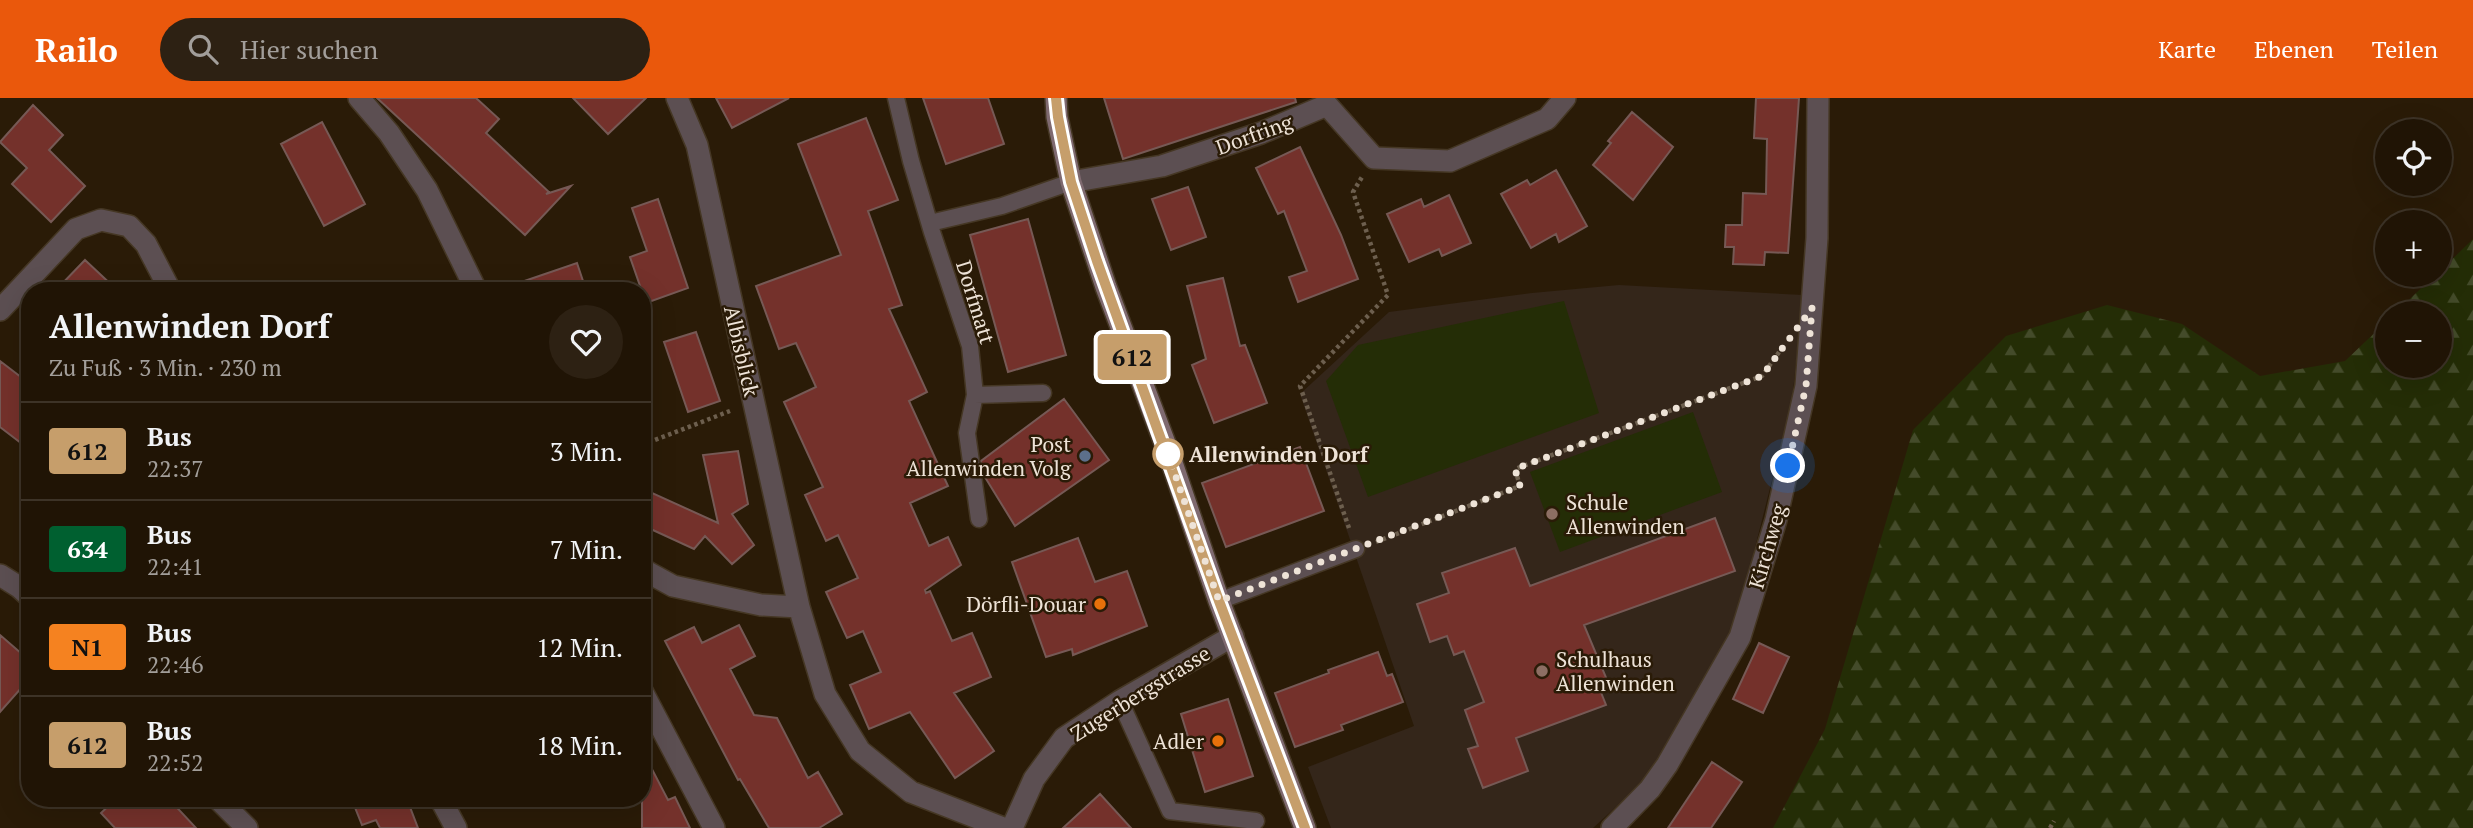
<!DOCTYPE html>
<html lang="de">
<head>
<meta charset="utf-8">
<style>
	:root { --surface:#201405; --page:#2d2113; --text:#f1f3f6; --muted:#a29e9a; --line:#3d3327; --accent:#ea580c }
	body { margin:0; font-family:"PT Serif",serif; background:var(--page); color:var(--text); height:100vh; display:flex; flex-direction:column; font-size:26px; white-space:nowrap }
	* { box-sizing:border-box; margin:0 }
	p { font-size:23px; color:var(--muted) }
	.icon { flex:none; width:38px; height:38px; fill:none; stroke:currentColor; stroke-width:2; stroke-linecap:round; stroke-linejoin:round }
	.map { position:relative; flex:1; overflow:hidden }
	.sheet { position:absolute; left:21px; top:184px; width:630px; height:525px; display:flex; flex-direction:column; background:var(--surface); border-radius:28px; box-shadow:0 7px 28px #0002,0 0 0 2px var(--line) }
	.sheet>* { flex:none }
	.badge { padding:0 14px; border-radius:5px; font-size:24px; line-height:46px }
	.buttons { position:absolute; left:2375px; top:21px; display:grid; gap:14px }
	.buttons a { display:grid; place-items:center; width:77px; height:77px; border-radius:50%; background:var(--surface); box-shadow:0 7px 28px #0002,0 0 0 2px var(--line); font-size:35px }
	.you { position:absolute; width:35px; height:35px; margin:-18px; border:5px solid #fff; border-radius:50%; background:#1a73e8; box-shadow:0 0 0 10px #1a73e833 }
	.map>.badge { position:absolute; translate:-50% -50%; box-shadow:0 0 0 4px #fff }
	.round { display:grid; place-items:center; flex:none; width:74px; height:74px; border-radius:37px; background:var(--page) }
	.summary { display:flex; align-items:center; justify-content:space-between; height:119px; padding:0 28px }
	h1 { font-size:33px; font-weight:600; line-height:52px }
	ul { padding:0; list-style:none }
	li { display:flex; align-items:center; gap:21px; height:98px; padding:0 28px; border-top:2px solid var(--line) }
	li div { flex:1 }
	li b { display:block; font-size:26px }
	li em { font-style:normal }
	li .badge { min-width:77px; font-weight:700; text-align:center }
	header { display:flex; align-items:center; gap:42px; box-sizing:border-box; height:98px; padding:0 35px; background:var(--accent); color:#fff }
	header strong { font-size:33px }
	nav { display:flex; gap:38px; margin-inline-start:auto; font-size:24px }
	.search { width:490px; height:63px; background:var(--page); display:flex; align-items:center; gap:18px; box-sizing:border-box; padding:0 24px; border-radius:38px; color:var(--muted); font-size:26px }
	.map>svg:first-child { display:block }
	.education { fill:#34261a }
	.grass { fill:#242d06 }
	.forest { fill:url(#forest-firs) }
	.building { fill:#74312b; stroke:#765955; stroke-width:2 }
	.lines { fill:none; stroke-linecap:round; stroke-linejoin:round }
	.lane-casing { stroke:#453724; stroke-width:19 }
	.street-casing { stroke:#453724; stroke-width:24 }
	.secondary-casing { stroke:#453724; stroke-width:24 }
	.path { stroke:#6d5f4e; stroke-width:4.5; stroke-dasharray:3.5 3.5; stroke-linecap:butt }
	.lane { stroke:#5c4f52; stroke-width:16 }
	.street { stroke:#5c4f52; stroke-width:21 }
	.secondary { stroke:#7f6a70; stroke-width:21 }
	.line-casing { stroke:#fff; stroke-width:16 }
	.line { stroke:#c69e6b; stroke-width:10 }
	.walk { stroke:#eee3d7; stroke-width:7; stroke-dasharray:0 12.6 }
	.stop-dot { fill:#fff; stroke:#c69e6b; stroke-width:3.5 }
	.service-dot { fill:#5c6f8a; stroke:#2a1b07; stroke-width:2.5 }
	.education-dot { fill:#8d6e63; stroke:#2a1b07; stroke-width:2.5 }
	.food-dot { fill:#e8710a; stroke:#2a1b07; stroke-width:2.5 }
	.labels { text-anchor:middle; dominant-baseline:central; stroke-width:5; stroke-linejoin:round; paint-order:stroke }
	.street-label { font-size:21px; fill:#eee3d7; stroke:#2a1b07 }
	.poi-label { font-size:21px; fill:#eee3d7; stroke:#2a1b07; text-anchor:end }
	.stop-label { font-size:21px; font-weight:bold; fill:#eee3d7; stroke:#2a1b07; text-anchor:start }
</style>
</head>
<body>
<header>
<strong>Railo</strong>
<div class="search"><svg class="icon" aria-label="search" viewBox="0 0 24 24"><circle cx="10" cy="10" r="6"/><path d="M15 15l6 6"/></svg>Hier suchen</div>
<nav><a>Karte</a><a>Ebenen</a><a>Teilen</a></nav>
</header>
<div class="map">
<svg width="2473" height="730" viewBox="0 0 2473 730">
	<defs>
		<pattern id="forest-firs" width="22" height="20" patternUnits="userSpaceOnUse" patternTransform="scale(1.75)"><rect width="22" height="20" fill="#242d06"/><path d="M5 1l3.5 6h-7zM16 11l3.5 6h-7z" fill="#444b2a"/></pattern>
	</defs>
	<rect width="100%" height="100%" fill="#2a1b07"/>
	<!-- education -->
	<path class="education" d="M1619,187L1803,197L1792,303L1735,529L1689,611L1641,686L1593,730H1331L1308,669L1414,628L1300,296L1389,214L1532,195Z"/>
	<!-- grass -->
	<path class="grass" d="M1564,203L1599,315L1368,399L1326,283L1358,247Z
		M1693,314L1722,394L1560,454L1530,374Z"/>
	<!-- forest -->
	<path class="forest" d="M2473,141V730H1773L1825,631L1913,332L2006,238L2107,207L2182,226L2260,278L2345,263L2387,223V268H2440V215H2395L2435,177H2440V173Z"/>
	<!-- building -->
	<path class="building" d="M377,0H476L499,21L486,35L549,94L546,96L571,88L525,137Z
		M573,0H646L608,36Z
		M716,0H789L732,30Z
		M923,0H988L1004,46L946,66Z
		M1104,0H1295L1296,4L1123,61Z
		M1756,0H1799L1788,155L1765,154L1764,167L1733,166L1734,149H1725L1726,127H1742L1743,95L1766,96L1767,41L1754,40Z
		M33,7L63,37L49,52L85,88L51,124L12,86L27,70L0,44Z
		M1632,14L1673,49L1633,102L1593,67L1611,45L1608,43Z
		M866,20L898,102L868,113L902,207L889,211L927,294L909,303L948,388L910,405L929,448L948,439L961,467L925,492L926,495L930,493L952,543L972,535L991,579L954,595L994,653L955,680L910,614L869,631L850,587L881,574L863,533L847,540L826,494L858,480L838,437L826,443L805,397L823,389L784,304L816,289L796,245L779,251L756,188L841,157L798,46Z
		M322,24L365,106L324,128L281,46Z
		M1300,49L1341,137L1358,181L1298,204L1289,179L1307,173L1284,113L1278,116L1256,70Z
		M1556,72L1587,128L1559,144L1556,136L1531,150L1501,96L1527,82L1530,87Z
		M1188,89L1206,139L1171,152L1152,101Z
		M1449,97L1471,145L1442,158L1439,151L1409,164L1387,116L1421,101L1424,109Z
		M658,101L688,190L646,205L630,159L647,153L632,110Z
		M1028,121L1066,257L1008,274L970,137Z
		M85,162L117,192H56Z
		M577,165L586,192H508L507,189Z
		M1223,180L1240,248L1245,247L1267,305L1214,325L1192,267L1206,261L1187,188Z
		M696,234L720,303L688,314L664,244Z
		M0,263L30,286V352L0,329Z
		M1064,301L1109,362L1015,428L983,376L981,363Z
		M1300,349L1324,413L1226,449L1202,385Z
		M738,353L748,406L732,416L754,447L732,466L705,438L694,451L642,427V411L650,394L718,425L703,357Z
		M1715,420L1735,473L1584,527L1610,589L1600,592L1606,607L1516,640L1528,673L1483,690L1468,651L1478,648L1465,612L1484,604L1464,553L1454,557L1447,538L1430,544L1417,506L1449,495L1442,475L1515,450L1530,488Z
		M1078,440L1095,484L1127,473L1147,528L1073,557L1072,551L1046,559L1012,464Z
		M739,527L755,558L730,571L754,617L777,620L808,680L818,674L842,716L819,730H769L740,681L738,682L665,543L694,529L702,545Z
		M0,537L30,563V580L0,614Z
		M1759,545L1789,559L1763,615L1733,601Z
		M1378,554L1387,578L1392,576L1403,604L1341,627L1343,632L1295,649L1275,595L1329,575L1328,572Z
		M1228,601L1253,678L1205,694L1181,616Z
		M642,652L668,702L675,699L690,730H642Z
		M1712,664L1742,684L1711,730H1668Z
		M1100,696L1131,730H1063Z
		M117,700H168L196,730H115L101,715Z
		M368,700H427L428,703L410,709L418,730H380L376,722L362,727L354,707Z"/>
	<g class="lines">
		<!-- lane casing -->
		<g class="lane-casing">
			<path id="lane" d="M896,0L911,63L932,134L970,248L975,297L1043,295
				M930,125L1002,108L1071,84
				M975,297L967,335L979,421
				M1219,503L1356,451
				M1120,603L1170,713L1256,723"/>
		</g>
		<!-- street casing -->
		<g class="street-casing">
			<path id="street" d="M359,0L389,35L427,92L476,192
				M677,0L697,47L799,509L825,596L860,653L911,694L1003,730
				M1071,84L1162,68L1261,35L1327,7L1374,60L1450,63L1547,21L1565,0
				M0,212L76,131L101,122L129,128L146,146L170,192
				M642,471L673,488L761,507L799,509
				M0,477L19,489L30,499
				M642,593L714,730
				M217,700L247,730
				M440,700L456,730
				M1012,730L1034,681L1064,640L1120,603L1233,538
				M1612,730L1650,691L1667,667L1740,539L1776,422L1806,288L1817,140L1818,0"/>
		</g>
		<!-- secondary casing -->
		<g class="secondary-casing">
			<path id="secondary" d="M1056,0L1057,19L1071,84L1106,189L1169,356L1219,503L1305,730"/>
		</g>
		<!-- path -->
		<path class="path" d="M642,347L730,313
			M1349,430L1300,288L1388,197L1353,94L1362,79
			M1376,444L1520,388L1515,371L1762,278L1782,250
			M2050,730L2054,723"/>
		<!-- lane -->
		<use href="#lane" class="lane"/>
		<!-- street -->
		<use href="#street" class="street"/>
		<!-- secondary -->
		<use href="#secondary" class="secondary"/>
	</g>
	<g class="lines">
		<!-- line casing -->
		<g class="line-casing">
			<path id="line" d="M1056,0L1058,19L1071,84L1097,163L1219,503L1305,730"/>
		</g>
		<!-- line -->
		<use href="#line" class="line"/>
		<!-- walk -->
		<path class="walk" d="M1168,356L1219,503L1520,388L1515,371L1762,278L1812,210L1806,288L1788,368"/>
	</g>
	<!-- markers -->
	<circle class="stop-dot" cx="1168" cy="356" r="14"/>
	<circle class="service-dot" cx="1085" cy="358" r="7"/>
	<g class="education-dot">
		<circle cx="1552" cy="416" r="7"/>
		<circle cx="1542" cy="573" r="7"/>
	</g>
	<g class="food-dot">
		<circle cx="1100" cy="506" r="7"/>
		<circle cx="1218" cy="643" r="7"/>
	</g>
	<g class="labels">
		<!-- street labels -->
		<g class="street-label">
			<text transform="translate(1254 36) rotate(-20)">Dorfring</text>
			<text transform="translate(976 204) rotate(73)">Dorfmatt</text>
			<text transform="translate(742 253) rotate(77)">Albisblick</text>
			<text transform="translate(1767 448) rotate(-74)">Kirchweg</text>
			<text transform="translate(1140 595) rotate(-32)">Zugerbergstrasse</text>
		</g>
		<!-- poi labels -->
		<g class="poi-label">
			<text x="1071" y="346">Post<tspan x="1071" dy="24">Allenwinden Volg</tspan></text>
			<text x="1566" y="404" text-anchor="start">Schule<tspan x="1566" dy="24">Allenwinden</tspan></text>
			<text x="1086" y="506">Dörfli-Douar</text>
			<text x="1556" y="561" text-anchor="start">Schulhaus<tspan x="1556" dy="24">Allenwinden</tspan></text>
			<text x="1204" y="643">Adler</text>
		</g>
		<!-- stop labels -->
		<g class="stop-label">
			<text x="1189" y="356">Allenwinden Dorf</text>
		</g>
	</g>
</svg>
<div class="buttons">
<a><svg class="icon" aria-label="locate" viewBox="0 0 24 24"><circle cx="12" cy="12" r="6"/><path d="M12 2v4M12 18v4M2 12h4M18 12h4"/></svg></a>
<a>+</a>
<a>−</a>
</div>
<div class="you" style="left:1788px;top:368px"></div>
<b class="badge" style="left:1132px;top:259px;background:#c69e6b;color:#111">612</b>
<section class="sheet">
<div class="summary"><div><h1>Allenwinden Dorf</h1><p>Zu Fuß · 3 Min. · 230 m</p></div><a class="round"><svg class="icon" aria-label="heart" viewBox="0 0 24 24"><path d="M12 20l-8-8c-3-5 5-10 8-4 3-6 11-1 8 4z"/></svg></a></div>
<ul>
<li><span class="badge" style="background:#c69e6b;color:#111">612</span><div><b>Bus</b><p>22:37</p></div><em>3 Min.</em></li>
<li><span class="badge" style="background:#006030;color:#fff">634</span><div><b>Bus</b><p>22:41</p></div><em>7 Min.</em></li>
<li><span class="badge" style="background:#f58220;color:#111">N1</span><div><b>Bus</b><p>22:46</p></div><em>12 Min.</em></li>
<li><span class="badge" style="background:#c69e6b;color:#111">612</span><div><b>Bus</b><p>22:52</p></div><em>18 Min.</em></li>
</ul>
</section>
</div>
</body>
</html>
